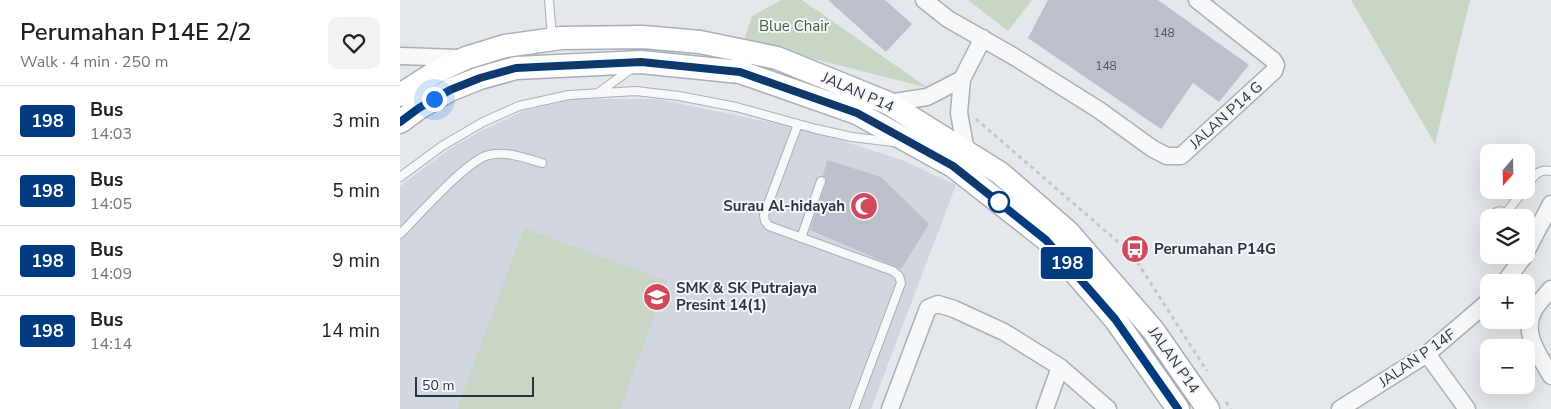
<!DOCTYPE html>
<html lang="en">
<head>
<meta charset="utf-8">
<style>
	:root { --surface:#fff; --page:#f2f2f2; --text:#202124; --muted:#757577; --line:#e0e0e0 }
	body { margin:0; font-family:"Nunito Sans",sans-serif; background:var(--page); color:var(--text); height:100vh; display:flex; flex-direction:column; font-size:19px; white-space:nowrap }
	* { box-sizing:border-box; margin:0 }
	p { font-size:16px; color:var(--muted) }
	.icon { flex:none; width:28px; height:28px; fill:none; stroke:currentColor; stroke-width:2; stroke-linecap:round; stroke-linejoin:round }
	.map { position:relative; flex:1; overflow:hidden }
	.sheet { display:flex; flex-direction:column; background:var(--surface); width:400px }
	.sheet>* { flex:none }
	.badge { padding:0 10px; border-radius:4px; font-size:18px; line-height:32px }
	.needle { width:32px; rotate:200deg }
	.fabs { position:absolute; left:1080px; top:144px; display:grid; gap:10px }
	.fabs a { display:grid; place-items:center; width:55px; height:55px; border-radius:10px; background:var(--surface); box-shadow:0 5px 20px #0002; font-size:25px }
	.scale { position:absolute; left:15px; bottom:12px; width:119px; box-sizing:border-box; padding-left:5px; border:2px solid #2b3445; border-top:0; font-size:14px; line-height:18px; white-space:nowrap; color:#2b3445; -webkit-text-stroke:4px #f4f6f9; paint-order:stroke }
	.you { position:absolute; width:25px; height:25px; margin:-12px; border:4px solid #fff; border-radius:50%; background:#1a73e8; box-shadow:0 0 0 8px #1a73e833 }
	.map>.badge { position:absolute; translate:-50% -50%; box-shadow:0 0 0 2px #fff }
	.round { display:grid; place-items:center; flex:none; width:52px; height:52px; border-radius:10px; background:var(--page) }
	.headline { display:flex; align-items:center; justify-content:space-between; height:85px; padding:0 20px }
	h1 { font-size:24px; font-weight:600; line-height:38px }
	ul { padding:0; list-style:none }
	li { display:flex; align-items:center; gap:15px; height:70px; padding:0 20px; border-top:1px solid var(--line) }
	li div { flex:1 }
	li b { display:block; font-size:19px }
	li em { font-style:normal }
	li .badge { min-width:55px; font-weight:700; text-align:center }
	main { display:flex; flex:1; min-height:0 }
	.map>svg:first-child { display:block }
	.built { fill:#d2d6de }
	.green { fill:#c9d6c5 }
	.building { fill:#bbc0ca }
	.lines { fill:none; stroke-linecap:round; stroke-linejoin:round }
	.lane-casing { stroke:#a9aeb7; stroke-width:10 }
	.street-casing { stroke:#a9aeb7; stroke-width:19 }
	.secondary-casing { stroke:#a9aeb7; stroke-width:25 }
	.path { stroke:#c2c5cb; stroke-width:3; stroke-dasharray:4 4; stroke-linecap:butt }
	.lane { stroke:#f7f8fa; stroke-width:8 }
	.street { stroke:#f7f8fa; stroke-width:16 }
	.secondary { stroke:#fff; stroke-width:22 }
	.line-casing { stroke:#fff; stroke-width:11 }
	.line { stroke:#003b80; stroke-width:8 }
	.walk { stroke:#2b3445; stroke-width:5; stroke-dasharray:0 9 }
	.stop-dot { fill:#fff; stroke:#003b80; stroke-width:2.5 }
	.labels { text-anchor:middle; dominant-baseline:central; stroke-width:4; stroke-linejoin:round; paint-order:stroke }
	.number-label { font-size:12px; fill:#4f5766 }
	.park-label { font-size:15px; fill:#3f6138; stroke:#f4f6f9 }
	.street-label { font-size:15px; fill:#2b3445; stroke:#f4f6f9 }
	.poi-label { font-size:15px; font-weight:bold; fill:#2b3445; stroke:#f4f6f9; text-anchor:start }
</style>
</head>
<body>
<main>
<section class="sheet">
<div class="headline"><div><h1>Perumahan P14E 2/2</h1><p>Walk · 4 min · 250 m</p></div><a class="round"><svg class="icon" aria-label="heart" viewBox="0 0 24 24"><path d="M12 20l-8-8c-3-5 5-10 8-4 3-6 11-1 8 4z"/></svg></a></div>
<ul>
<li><span class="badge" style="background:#003b80;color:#fff">198</span><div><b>Bus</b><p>14:03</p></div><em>3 min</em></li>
<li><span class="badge" style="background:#003b80;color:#fff">198</span><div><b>Bus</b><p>14:05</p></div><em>5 min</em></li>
<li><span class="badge" style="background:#003b80;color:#fff">198</span><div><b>Bus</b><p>14:09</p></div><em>9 min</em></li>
<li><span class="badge" style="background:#003b80;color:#fff">198</span><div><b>Bus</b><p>14:14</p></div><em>14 min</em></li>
</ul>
</section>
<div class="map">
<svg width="1151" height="409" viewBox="0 0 1151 409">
	<rect width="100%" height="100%" fill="#e4e7ec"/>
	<!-- built -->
	<path class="built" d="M176,99H258L412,131L502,160L556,185L471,409H0V186L48,150L79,132L123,111Z"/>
	<!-- green -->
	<path class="green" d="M381,0H402L528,88L344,41L352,16Z
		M568,0H632L608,31Z
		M951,0H1070L1035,144Z
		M124,228L267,281L220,409H57Z"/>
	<!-- building -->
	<path class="building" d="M428,0H485L512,24L486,52Z
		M648,0H758L849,65L819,102L793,83L761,129L628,38Z
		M427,160L481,177L529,224L501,269L410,230L426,183V178L423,176Z"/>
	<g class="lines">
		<!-- lane casing -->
		<g class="lane-casing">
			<path id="lane" d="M149,0L152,37
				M198,93L231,69
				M398,124L364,215L365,221L369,226L493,271L499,276L501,283L454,409
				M0,177L42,146L83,122L119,106L169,95L236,91L279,96L336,107L416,129L452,137L493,142
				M1126,187C1133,177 1138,168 1151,171
				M1106,213L1124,190
				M1090,218C1096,209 1104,209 1110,218
				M0,234C18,216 68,159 89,155C107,151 125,158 142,163
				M401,238L421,181"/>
		</g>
		<!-- street casing -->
		<g class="street-casing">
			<path id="street" d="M524,0L548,19L613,56L699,110L753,149L767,156H781L874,71L876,65L873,60L797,0
				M0,56L60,58
				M488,103L527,97L562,79
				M566,151L559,113L562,79L583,38
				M1126,252L1151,204
				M1105,282L1125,255
				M1151,289C1145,296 1138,303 1134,310C1121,334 1140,356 1151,376
				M1027,354L1067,409
				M490,409L528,308L538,304L554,309L604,332L660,367L708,409
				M645,409L660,367
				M940,409L1027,354L1089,301"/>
		</g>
		<!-- secondary casing -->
		<g class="secondary-casing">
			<path id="secondary" d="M0,95L36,72L66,58L105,46L161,38L243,37L300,42L377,58L488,103L600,173L668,232L753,330L808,409
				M0,122L19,108L50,90L80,78L116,68L241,62L340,72L457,113L553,166L646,239L715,319L778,409"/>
		</g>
		<!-- path -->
		<path class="path" d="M576,119L732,254L807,371
			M826,402L831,409"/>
		<!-- lane -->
		<use href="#lane" class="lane"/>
		<!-- street -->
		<use href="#street" class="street"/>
		<!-- secondary -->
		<use href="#secondary" class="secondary"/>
	</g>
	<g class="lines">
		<!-- line casing -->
		<g class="line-casing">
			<path id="line" d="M0,122L19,108L50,90L80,78L116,68L241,62L340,72L457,113L553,166L646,240L715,319L778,409"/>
		</g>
		<!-- line -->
		<use href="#line" class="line"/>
		<!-- walk -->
		<path class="walk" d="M34,99L50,90L80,78L116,68L241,62L340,72L457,113L553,166L599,202"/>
	</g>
	<!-- icons -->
	<defs>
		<g id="mosque-disc" transform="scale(1.4375)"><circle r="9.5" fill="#d1495b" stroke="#f4f6f9"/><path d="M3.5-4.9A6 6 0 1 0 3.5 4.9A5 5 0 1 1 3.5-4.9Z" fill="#fff"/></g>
		<g id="bus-disc" transform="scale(1.4375)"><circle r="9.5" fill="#d1495b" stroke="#f4f6f9"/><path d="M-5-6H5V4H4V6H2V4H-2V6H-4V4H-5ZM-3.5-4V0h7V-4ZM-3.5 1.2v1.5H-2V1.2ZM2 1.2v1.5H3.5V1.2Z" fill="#fff"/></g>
		<g id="school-disc" transform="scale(1.4375)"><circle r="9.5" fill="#d1495b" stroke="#f4f6f9"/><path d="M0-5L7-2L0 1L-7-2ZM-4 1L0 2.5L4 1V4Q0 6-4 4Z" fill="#fff"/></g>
	</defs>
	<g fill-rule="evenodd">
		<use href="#mosque-disc" x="464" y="206"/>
		<use href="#bus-disc" x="735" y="249"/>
		<use href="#school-disc" x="257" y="297"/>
	</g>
	<!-- markers -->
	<circle class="stop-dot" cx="599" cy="202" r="10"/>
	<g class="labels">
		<!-- number labels -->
		<g class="number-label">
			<text x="764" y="33">148</text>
			<text x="706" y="66">148</text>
		</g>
		<!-- park labels -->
		<g class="park-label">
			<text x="394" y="26">Blue Chair</text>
		</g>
		<!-- street labels -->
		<g class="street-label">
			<text transform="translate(458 92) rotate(24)">JALAN P14</text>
			<text transform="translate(826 115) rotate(-42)">JALAN P14 G</text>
			<text transform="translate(1017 358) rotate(-35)">JALAN P 14F</text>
			<text transform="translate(774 360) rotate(55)">JALAN P14</text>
		</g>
		<!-- poi labels -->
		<g class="poi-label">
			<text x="445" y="206" text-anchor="end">Surau Al-hidayah</text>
			<text x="754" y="249">Perumahan P14G</text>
			<text x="276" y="288">SMK &amp; SK Putrajaya<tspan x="276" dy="17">Presint 14(1)</tspan></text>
		</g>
	</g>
</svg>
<div class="fabs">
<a><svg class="needle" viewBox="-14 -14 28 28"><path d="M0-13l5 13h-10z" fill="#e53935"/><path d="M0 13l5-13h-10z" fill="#757577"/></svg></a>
<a><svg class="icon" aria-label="layers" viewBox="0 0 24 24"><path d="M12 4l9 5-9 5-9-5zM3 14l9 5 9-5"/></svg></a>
<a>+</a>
<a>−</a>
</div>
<div class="scale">50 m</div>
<div class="you" style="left:34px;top:99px"></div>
<b class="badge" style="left:667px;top:263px;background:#003b80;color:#fff">198</b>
</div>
</main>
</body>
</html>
